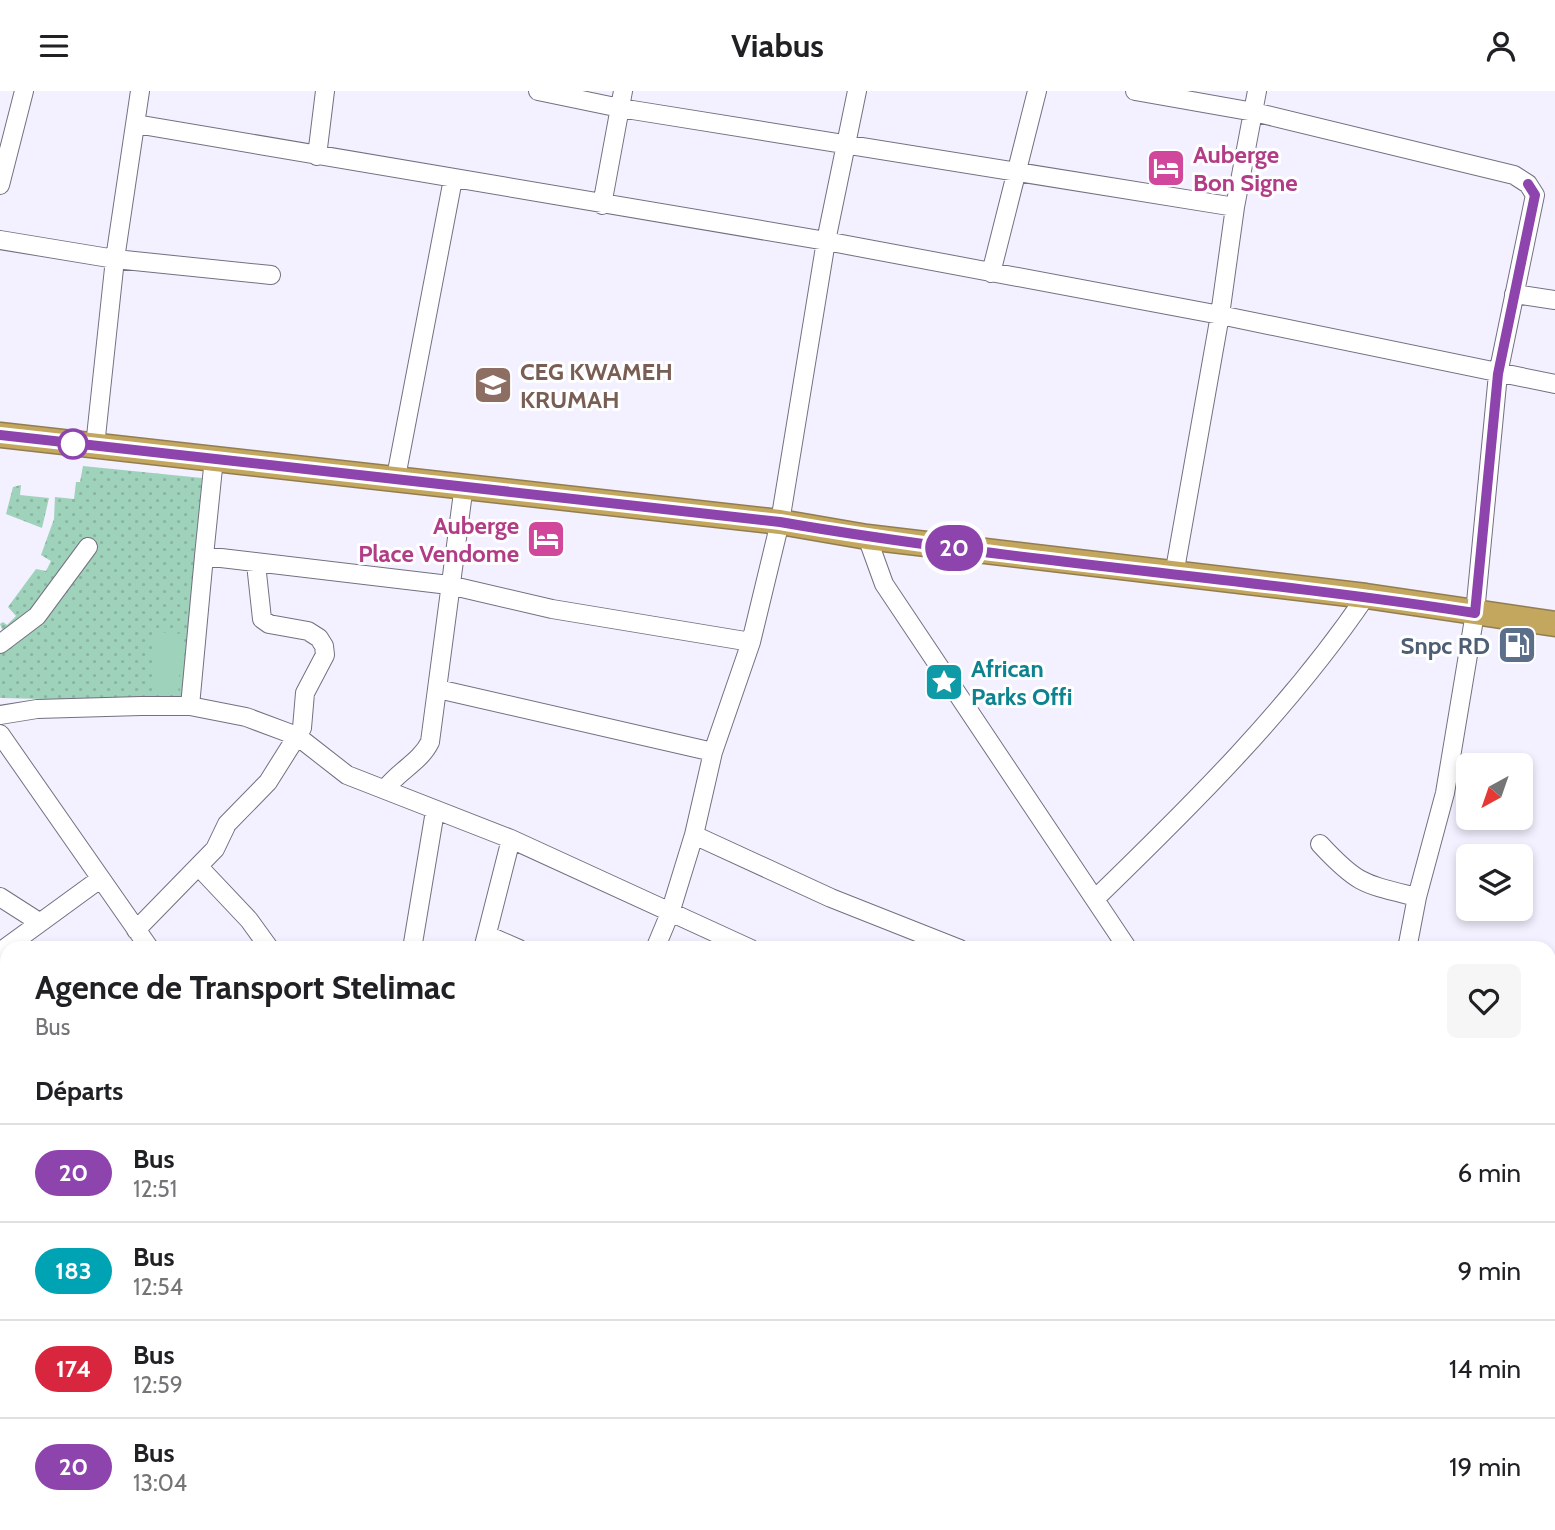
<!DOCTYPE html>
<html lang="fr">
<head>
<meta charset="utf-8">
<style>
	:root { --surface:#fff; --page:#f6f6f6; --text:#202124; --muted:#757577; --line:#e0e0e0 }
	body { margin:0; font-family:Cabin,sans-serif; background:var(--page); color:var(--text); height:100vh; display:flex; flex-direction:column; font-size:26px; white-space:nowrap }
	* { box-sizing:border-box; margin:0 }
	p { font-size:23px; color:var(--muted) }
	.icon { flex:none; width:38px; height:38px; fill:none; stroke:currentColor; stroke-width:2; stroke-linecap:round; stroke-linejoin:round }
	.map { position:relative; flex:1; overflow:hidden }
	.sheet { position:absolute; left:0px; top:850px; width:1556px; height:590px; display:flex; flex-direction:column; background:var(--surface); border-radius:21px 21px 0 0; box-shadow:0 4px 10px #0003 }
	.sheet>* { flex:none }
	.badge { padding:0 14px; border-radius:23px; font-size:24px; line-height:46px }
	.needle { width:46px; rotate:220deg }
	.controls { position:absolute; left:1456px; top:662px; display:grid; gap:14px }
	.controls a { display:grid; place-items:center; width:77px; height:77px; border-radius:10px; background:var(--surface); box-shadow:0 4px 10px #0003; font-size:35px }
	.map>.badge { position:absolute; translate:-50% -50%; box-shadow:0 0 0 4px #fff }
	h2 { padding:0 35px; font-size:26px; line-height:63px }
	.round { display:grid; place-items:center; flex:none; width:74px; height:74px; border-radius:10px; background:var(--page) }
	.head { display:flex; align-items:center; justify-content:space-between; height:119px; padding:0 35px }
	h1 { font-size:33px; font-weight:700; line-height:52px }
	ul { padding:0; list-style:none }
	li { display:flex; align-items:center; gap:21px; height:98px; padding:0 35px; border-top:2px solid var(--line) }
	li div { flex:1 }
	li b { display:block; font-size:26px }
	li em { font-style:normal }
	li .badge { min-width:77px; font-weight:700; text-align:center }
	header { display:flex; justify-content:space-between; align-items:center; height:91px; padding:0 35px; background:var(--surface); font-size:32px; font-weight:700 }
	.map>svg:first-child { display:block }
	.grass { fill:url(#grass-dots) }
	.pitch { fill:#9fd2ba }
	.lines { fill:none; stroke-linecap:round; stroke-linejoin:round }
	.minor-casing { stroke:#747080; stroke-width:20 }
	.highway-casing { stroke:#917d50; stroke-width:27 }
	.minor { stroke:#fff; stroke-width:18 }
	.highway { stroke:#c4a75e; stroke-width:24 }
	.line-casing { stroke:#fff; stroke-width:16 }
	.line { stroke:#8e44ad; stroke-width:10 }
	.stop-dot { fill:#fff; stroke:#8e44ad; stroke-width:3.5 }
	.labels { text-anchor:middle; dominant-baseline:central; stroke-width:6; stroke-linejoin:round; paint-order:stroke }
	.hotel-label { font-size:24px; font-weight:bold; fill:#b23c85; stroke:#fff; text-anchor:start }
	.education-label { font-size:24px; font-weight:bold; fill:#785e54; stroke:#fff; text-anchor:start }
	.service-label { font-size:24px; font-weight:bold; fill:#4e5e75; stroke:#fff; text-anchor:end }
	.culture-label { font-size:24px; font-weight:bold; fill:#0d838f; stroke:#fff; text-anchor:start }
</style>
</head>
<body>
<header><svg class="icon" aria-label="menu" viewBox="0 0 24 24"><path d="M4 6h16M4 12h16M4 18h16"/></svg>Viabus<svg class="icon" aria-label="person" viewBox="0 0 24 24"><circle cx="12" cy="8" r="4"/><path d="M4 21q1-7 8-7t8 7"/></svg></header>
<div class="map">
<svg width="1555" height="1439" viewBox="0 0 1555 1439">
	<defs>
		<pattern id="grass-dots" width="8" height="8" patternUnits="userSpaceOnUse" patternTransform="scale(1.75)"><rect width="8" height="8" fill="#9fd2ba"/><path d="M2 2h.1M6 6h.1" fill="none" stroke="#89b5a0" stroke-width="1.8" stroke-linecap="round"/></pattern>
	</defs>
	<rect width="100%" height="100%" fill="#f3f0ff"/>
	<!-- grass -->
	<path class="grass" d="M83,375L202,387L189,537L186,602L177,611L0,607V559L4,543L0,533L3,531L7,534L16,525L8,516L36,478L46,480L51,470L41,464L54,428L55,406L74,408L76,391H80Z
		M21,394L20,404L49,407L42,437L6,423L13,396Z"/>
	<!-- pitch -->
	<path class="pitch" d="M156,541L182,543L178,603L152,601Z"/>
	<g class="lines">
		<!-- minor casing -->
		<g class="minor-casing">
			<path id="minor" d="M538,0L620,17L1235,116
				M1135,0L1254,21L1514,84L1528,93L1535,104L1498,283L1475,522L1445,702L1417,806L1407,858
				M136,33L826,150L1220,224L1555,293
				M317,65L325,0
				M0,94L24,0
				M602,114L623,0
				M0,149L115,168L271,184
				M991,182L1037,0
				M1514,203L1555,209
				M95,355L115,168L140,0
				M214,367L204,465L449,494L552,518L751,551
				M396,386L453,88
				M867,446L884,493L1128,858
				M1174,484L1220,224L1235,116L1257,0
				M0,553L37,525L88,456
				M438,598L713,661
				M190,615L204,465
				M0,624L37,618L141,615H190L246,626L297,645L347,684L511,748L751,858
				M0,643L150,858
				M386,697C400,679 420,671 430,651L464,394
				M694,744L713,661L751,551L780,431L826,150L857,0
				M1320,753C1358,794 1364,793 1417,806
				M199,776L249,829L270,858
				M0,806L39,831
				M1095,808C1192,714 1290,617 1366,505
				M136,839L215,758L227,733L268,691L302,637L305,602L325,564L324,555L319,547L308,540L269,533L262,528L256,473
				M487,844L519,858
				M412,858L435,720
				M483,858L511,748
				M655,858L670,822L694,744L831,807L960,858
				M0,861L100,788
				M1549,952L1555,953
				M0,981L7,976
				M1549,1041L1555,1043
				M0,1100L7,1094
				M1549,1117L1555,1119
				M0,1120L7,1130
				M1549,1204L1555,1208
				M0,1213L7,1208
				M1549,1241L1555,1236
				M0,1316L7,1312
				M0,1378L7,1374
				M437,1433L441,1439
				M561,1433L565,1439
				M711,1433L715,1439
				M842,1433L846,1439
				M991,1433L995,1439
				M150,1439L157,1433
				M331,1439L339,1433
				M604,1439L612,1433
				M1082,1439L1091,1433"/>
		</g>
		<!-- highway casing -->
		<g class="highway-casing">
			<path id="highway" d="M0,344L780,431L867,446L1366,505L1555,533"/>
		</g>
		<!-- minor -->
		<use href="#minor" class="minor"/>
		<!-- highway -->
		<use href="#highway" class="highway"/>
	</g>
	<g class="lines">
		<!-- line casing -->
		<g class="line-casing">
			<path id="line" d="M0,344L780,431C1010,471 1244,486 1475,522L1498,283L1535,104L1528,93"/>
		</g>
		<!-- line -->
		<use href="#line" class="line"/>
	</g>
	<!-- icons -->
	<defs>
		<g id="hotel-square" transform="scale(2.0125)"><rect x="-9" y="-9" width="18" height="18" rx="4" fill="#d1479c" stroke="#fff"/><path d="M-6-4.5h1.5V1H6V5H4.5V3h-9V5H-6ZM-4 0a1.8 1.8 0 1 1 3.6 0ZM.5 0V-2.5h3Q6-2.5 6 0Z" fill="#fff"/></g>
		<g id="school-square" transform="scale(2.0125)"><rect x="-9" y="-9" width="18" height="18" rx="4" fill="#8d6e63" stroke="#fff"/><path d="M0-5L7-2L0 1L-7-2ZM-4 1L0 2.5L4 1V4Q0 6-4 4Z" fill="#fff"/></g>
		<g id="fuel-square" transform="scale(2.0125)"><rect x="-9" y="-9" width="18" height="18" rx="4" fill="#5c6f8a" stroke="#fff"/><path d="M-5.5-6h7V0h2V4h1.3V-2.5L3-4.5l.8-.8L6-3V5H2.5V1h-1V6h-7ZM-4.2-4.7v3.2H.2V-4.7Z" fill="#fff"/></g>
		<g id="sight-square" transform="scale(2.0125)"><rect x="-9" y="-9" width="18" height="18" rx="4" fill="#0f9aa8" stroke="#fff"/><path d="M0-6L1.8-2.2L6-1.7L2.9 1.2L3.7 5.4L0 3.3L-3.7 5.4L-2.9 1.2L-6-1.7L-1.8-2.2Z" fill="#fff"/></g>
	</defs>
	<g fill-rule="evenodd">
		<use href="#hotel-square" x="1166" y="77"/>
		<use href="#school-square" x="493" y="294"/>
		<use href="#hotel-square" x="546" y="448"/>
		<use href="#fuel-square" x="1517" y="554"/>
		<use href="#sight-square" x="944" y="591"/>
	</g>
	<!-- markers -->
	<circle class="stop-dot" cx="73" cy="353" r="14"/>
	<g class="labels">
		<!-- hotel labels -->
		<g class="hotel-label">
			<text x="1193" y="63">Auberge<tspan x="1193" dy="28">Bon Signe</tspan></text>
			<text x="519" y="434" text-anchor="end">Auberge<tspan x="519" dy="28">Place Vendome</tspan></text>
		</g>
		<!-- education labels -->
		<g class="education-label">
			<text x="520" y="280">CEG KWAMEH<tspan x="520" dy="28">KRUMAH</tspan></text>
		</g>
		<!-- service labels -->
		<g class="service-label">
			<text x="1490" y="554">Snpc RD</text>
		</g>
		<!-- culture labels -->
		<g class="culture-label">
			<text x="971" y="577">African<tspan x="971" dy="28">Parks Offi</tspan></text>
		</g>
	</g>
</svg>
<div class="controls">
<a><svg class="needle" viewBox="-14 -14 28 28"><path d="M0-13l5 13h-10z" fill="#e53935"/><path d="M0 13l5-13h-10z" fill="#757577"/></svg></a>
<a><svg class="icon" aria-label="layers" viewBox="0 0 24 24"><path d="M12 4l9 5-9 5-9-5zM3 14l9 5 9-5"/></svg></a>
</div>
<b class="badge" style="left:954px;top:457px;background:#8e44ad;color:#fff">20</b>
<section class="sheet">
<div class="head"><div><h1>Agence de Transport Stelimac</h1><p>Bus</p></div><a class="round"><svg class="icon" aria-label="heart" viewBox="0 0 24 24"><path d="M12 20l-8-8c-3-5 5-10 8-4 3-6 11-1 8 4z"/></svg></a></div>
<h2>Départs</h2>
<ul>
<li><span class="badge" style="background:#8e44ad;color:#fff">20</span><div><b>Bus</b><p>12:51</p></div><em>6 min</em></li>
<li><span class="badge" style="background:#00a3b4;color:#fff">183</span><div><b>Bus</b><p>12:54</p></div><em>9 min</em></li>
<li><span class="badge" style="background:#d7263d;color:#fff">174</span><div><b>Bus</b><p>12:59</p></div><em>14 min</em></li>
<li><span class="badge" style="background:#8e44ad;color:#fff">20</span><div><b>Bus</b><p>13:04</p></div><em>19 min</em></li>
</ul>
</section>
</div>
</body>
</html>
